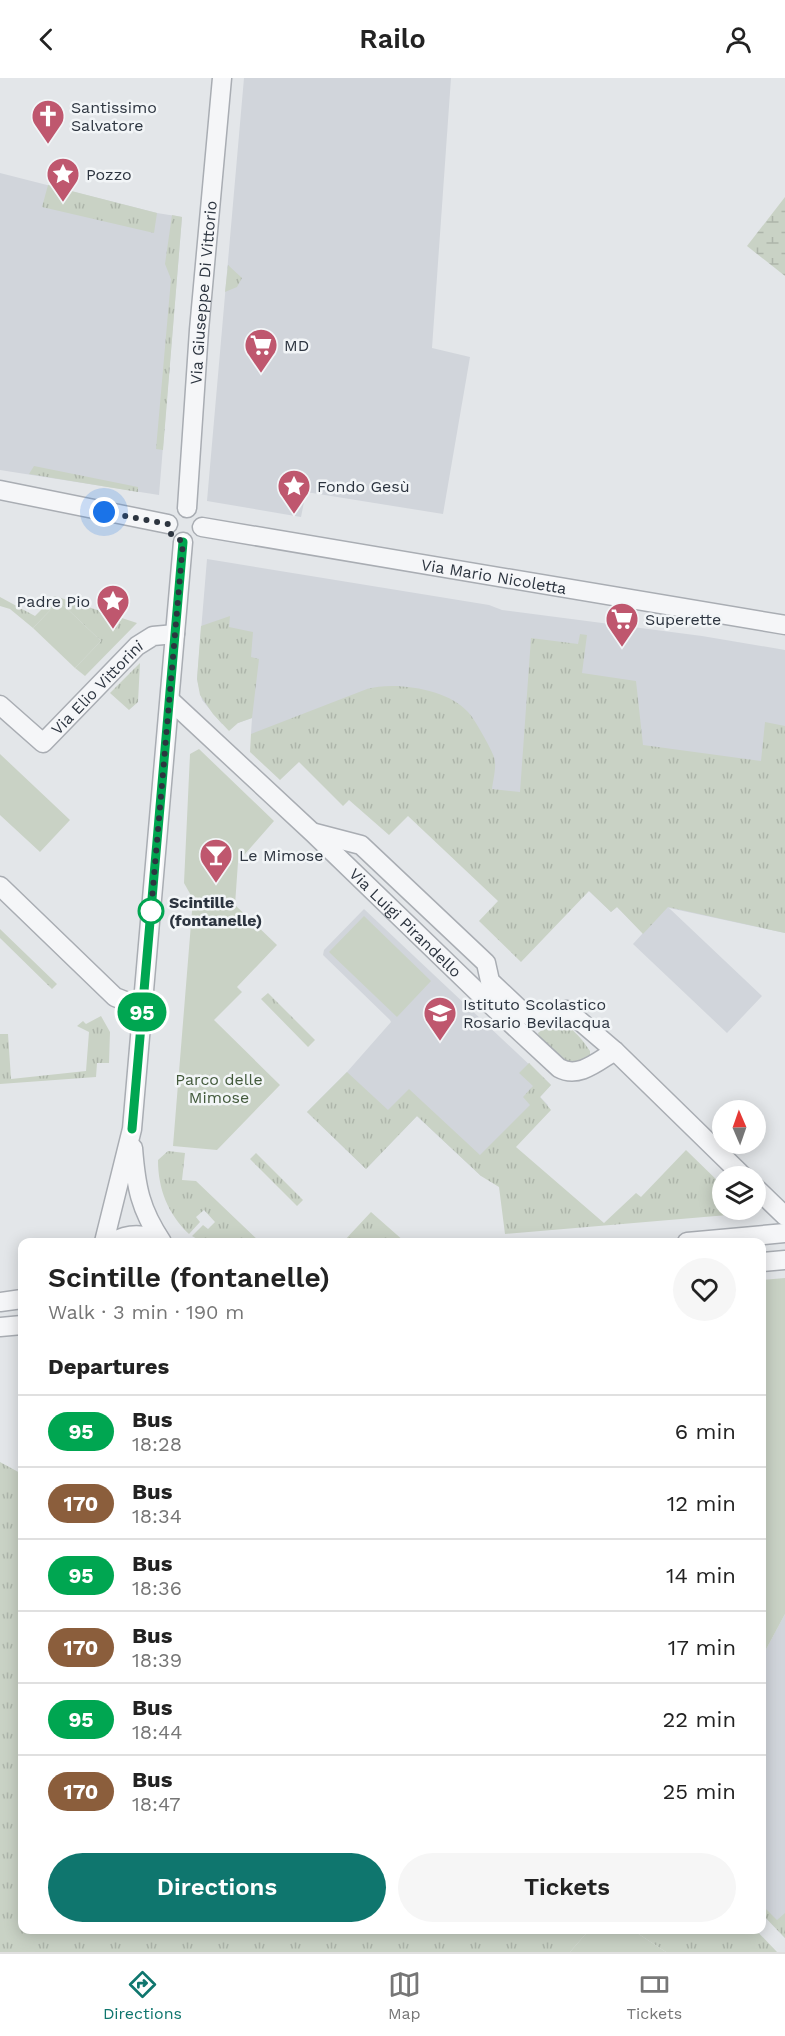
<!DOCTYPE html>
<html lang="en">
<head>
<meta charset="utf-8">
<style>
	:root { --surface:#fff; --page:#f6f6f6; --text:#222; --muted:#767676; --line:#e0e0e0; --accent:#0f766e }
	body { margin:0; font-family:"Work Sans",sans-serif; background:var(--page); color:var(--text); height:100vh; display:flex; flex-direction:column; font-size:22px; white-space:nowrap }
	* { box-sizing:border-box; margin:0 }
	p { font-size:20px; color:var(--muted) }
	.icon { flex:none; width:33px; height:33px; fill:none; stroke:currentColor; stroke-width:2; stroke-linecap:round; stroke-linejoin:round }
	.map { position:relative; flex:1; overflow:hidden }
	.sheet { position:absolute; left:18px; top:1160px; width:748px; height:696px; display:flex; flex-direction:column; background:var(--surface); border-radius:12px; box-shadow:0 3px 15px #0003 }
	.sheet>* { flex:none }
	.badge { padding:0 12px; border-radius:20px; font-size:21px; line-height:39px }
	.needle { width:39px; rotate:358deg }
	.controls { position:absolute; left:712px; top:1022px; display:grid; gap:12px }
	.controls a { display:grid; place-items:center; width:54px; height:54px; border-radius:50%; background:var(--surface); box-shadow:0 3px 15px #0003; font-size:30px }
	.you { position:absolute; width:30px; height:30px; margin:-15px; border:4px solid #fff; border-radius:50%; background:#1a73e8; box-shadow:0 0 0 9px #1a73e833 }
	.map>.badge { position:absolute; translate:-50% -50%; box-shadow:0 0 0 3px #fff }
	h2 { padding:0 30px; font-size:22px; line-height:54px }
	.round { display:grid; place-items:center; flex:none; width:63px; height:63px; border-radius:32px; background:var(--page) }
	.head { display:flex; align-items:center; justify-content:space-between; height:102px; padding:0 30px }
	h1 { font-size:28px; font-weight:600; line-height:45px }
	.action { display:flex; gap:12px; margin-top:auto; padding:12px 30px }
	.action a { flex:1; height:69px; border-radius:36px; background:var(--accent); color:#fff; font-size:24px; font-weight:600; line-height:69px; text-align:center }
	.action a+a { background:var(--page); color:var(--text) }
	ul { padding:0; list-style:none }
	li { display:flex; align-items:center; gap:18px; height:72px; padding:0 30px; border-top:2px solid var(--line) }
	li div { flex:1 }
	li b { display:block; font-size:22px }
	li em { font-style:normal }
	li .badge { min-width:66px; font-weight:700; text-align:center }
	header { display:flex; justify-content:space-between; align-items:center; height:78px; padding:0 30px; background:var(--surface); font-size:27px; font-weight:600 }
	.tab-bar { display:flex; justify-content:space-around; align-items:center; height:84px; border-top:2px solid var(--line); background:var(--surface); font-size:16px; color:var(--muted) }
	.tab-bar a { display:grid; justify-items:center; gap:3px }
	.tab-bar .active { color:var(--accent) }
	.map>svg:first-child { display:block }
	.built { fill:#d1d5db }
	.grass { fill:url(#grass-tufts) }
	.wetland { fill:url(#wetland-marsh) }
	.park { fill:#c9d2c5 }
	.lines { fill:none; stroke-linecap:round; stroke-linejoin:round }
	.minor-casing { stroke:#a9adb3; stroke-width:21 }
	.minor { stroke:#f5f6f8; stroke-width:18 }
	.line-casing { stroke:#fff; stroke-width:14 }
	.line { stroke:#00a651; stroke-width:9 }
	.walk { stroke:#2d3540; stroke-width:6; stroke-dasharray:0 10.8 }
	.stop-dot { fill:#fff; stroke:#00a651; stroke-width:3 }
	.labels { text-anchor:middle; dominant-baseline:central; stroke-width:5; stroke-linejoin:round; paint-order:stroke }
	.poi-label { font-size:16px; fill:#2d3540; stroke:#f2f5f7; text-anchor:start }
	.street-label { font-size:16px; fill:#2d3540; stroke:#f2f5f7 }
	.stop-label { font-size:16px; font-weight:bold; fill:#2d3540; stroke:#f2f5f7; text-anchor:start }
	.park-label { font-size:16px; fill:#435a3c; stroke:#f2f5f7 }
</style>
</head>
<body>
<header><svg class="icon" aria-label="back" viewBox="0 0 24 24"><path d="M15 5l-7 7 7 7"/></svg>Railo<svg class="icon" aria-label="person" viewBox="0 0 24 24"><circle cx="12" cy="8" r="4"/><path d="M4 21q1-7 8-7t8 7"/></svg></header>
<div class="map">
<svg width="785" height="1874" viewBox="0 0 785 1874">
	<defs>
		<pattern id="grass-tufts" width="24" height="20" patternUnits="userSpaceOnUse" patternTransform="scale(1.5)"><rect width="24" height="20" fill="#c9d2c5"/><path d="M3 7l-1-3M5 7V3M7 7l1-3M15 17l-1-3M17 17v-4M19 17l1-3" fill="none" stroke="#adb5aa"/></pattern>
		<pattern id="wetland-marsh" width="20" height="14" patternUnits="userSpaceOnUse" patternTransform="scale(1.5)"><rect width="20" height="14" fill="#c9d2c5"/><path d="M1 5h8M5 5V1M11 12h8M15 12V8" fill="none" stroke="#adb5aa"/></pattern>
	</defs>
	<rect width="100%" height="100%" fill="#e3e6e9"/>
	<!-- built -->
	<path class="built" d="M244,0H451L432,270L470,279L443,436L306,414L301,439L207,423Z
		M0,95L157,135L182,139L159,417L0,392Z
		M207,481L489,527L502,532L702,558L785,572V855L669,830L762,918L727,955L633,866L643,855L617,829L611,834L589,813L251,656L252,640L238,645L222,646L202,622L197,601Z
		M364,831L551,1007L540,1019L548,1027L481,1098L417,1038L366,1091L307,1034L347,994L391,944L390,942L323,877L324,872Z
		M785,1536V1860L762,1836V1579Z"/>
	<!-- grass -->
	<path class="grass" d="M48,107L157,135L154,155L42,129Z
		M172,137L182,139L163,372L156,371L171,201L165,186Z
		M228,187L242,200L237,209L225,214Z
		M34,388L138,409V414L29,396Z
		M55,518L137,545L85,598L75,590L101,563L59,523L33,550L10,531L0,528V519L35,538Z
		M230,538L229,549L253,554L251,579L259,581L252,640L238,645L229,653L213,636L200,617L197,601L201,548Z
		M580,556L587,557L582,595L636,603L643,667L761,683L765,644L785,648V855L668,829L643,856L617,829L611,834L589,813L521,884L479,843L498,823L408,738L389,757L349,722L343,728L299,684L280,702L250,674L251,656L367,611C395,603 448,611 468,634C474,640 491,670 494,679C497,688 493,702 492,711L520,714L531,560L578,566Z
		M140,585L138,624L129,632L110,615Z
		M0,851L57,906L52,911L0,860Z
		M268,915L315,962L308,969L261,921Z
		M101,938L110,954L109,985H97L96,999L0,1006V956H8L11,1001L86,993L89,954L77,948L83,943L86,946Z
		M557,944C570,946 583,962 590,973V977L574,986L562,982L539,959L538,955L549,947Z
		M529,985L551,1007L540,1019L551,1032L516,1069L604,1145L636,1115L641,1119L686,1072L723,1108V1131H747L751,1135L505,1156L499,1109L481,1098L417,1038L366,1091L307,1034L347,994L388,1032L409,1011L480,1077L530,1027L523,1019L533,1008L519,995Z
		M168,1073L185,1075L182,1102L196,1103L260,1164H202L192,1158L203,1147L208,1151L215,1144L204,1132L196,1139L200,1144L189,1156C168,1136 158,1111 158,1082Z
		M256,1075L303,1122L297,1128L250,1081Z
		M371,1134L405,1164H343Z
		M0,1384L22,1396V1851H590L570,1874H0Z
		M762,1827L777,1842L785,1835V1860L762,1836Z
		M631,1851H755L777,1874H666Z"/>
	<!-- wetland -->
	<path class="wetland" d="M785,119V198L747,168Z"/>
	<!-- park -->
	<path class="park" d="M59,523L101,563L75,590L33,550Z
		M199,671L274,743L238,784L235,827L277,867L237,909L242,914L214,942L280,1007L217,1072L173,1068L193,821L184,805L190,676Z
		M0,676L70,742L40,774L0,737Z
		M364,838L431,903L397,939L329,874Z
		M785,1200V1536L762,1579V1202Z
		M590,1851H631L666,1874H570Z"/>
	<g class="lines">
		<!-- minor casing -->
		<g class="minor-casing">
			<g id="minor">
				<path d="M0,412L168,446"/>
				<path id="s1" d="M187,430L199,252L222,0"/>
				<path id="s2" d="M202,449L785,547"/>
				<path id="s3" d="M170,622L313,755L491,927L559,990C579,1001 598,983 615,973"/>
				<path id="s4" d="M0,627L43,665L137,568L153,558L175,556"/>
				<path d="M315,755L361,767L486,885L490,903L526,937L567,932L615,973L743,1098"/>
				<path d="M0,808L115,919L143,930"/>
				<path d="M133,1070C136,1109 140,1131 162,1164"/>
				<path d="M756,1110L785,1138"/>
				<path d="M104,1164L132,1051L183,464"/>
				<path d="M113,1164C128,1155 145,1155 160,1164"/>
				<path d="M687,1164L785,1155"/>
				<path d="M762,1184L785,1182"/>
				<path d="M0,1224L22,1221"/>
				<path d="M0,1249L22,1247"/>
			</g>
		</g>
		<!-- minor -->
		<use href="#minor" class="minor"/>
	</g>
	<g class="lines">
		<!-- line casing -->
		<g class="line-casing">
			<path id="line" d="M132,1051L183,464"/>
		</g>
		<!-- line -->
		<use href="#line" class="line"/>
		<!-- walk -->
		<path class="walk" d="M104,434L168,446L171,456L183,464L151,833"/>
	</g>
	<!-- icons -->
	<defs>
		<g id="church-pin" transform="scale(1.725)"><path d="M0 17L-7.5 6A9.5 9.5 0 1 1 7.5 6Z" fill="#bf576e" stroke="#f2f5f7"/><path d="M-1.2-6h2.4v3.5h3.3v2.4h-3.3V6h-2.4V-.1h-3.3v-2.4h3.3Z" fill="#fff"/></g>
		<g id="sight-pin" transform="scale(1.725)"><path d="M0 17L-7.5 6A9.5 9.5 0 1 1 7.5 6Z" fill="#bf576e" stroke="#f2f5f7"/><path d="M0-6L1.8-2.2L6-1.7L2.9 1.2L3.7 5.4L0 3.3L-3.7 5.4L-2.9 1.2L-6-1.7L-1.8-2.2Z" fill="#fff"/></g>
		<g id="supermarket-pin" transform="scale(1.725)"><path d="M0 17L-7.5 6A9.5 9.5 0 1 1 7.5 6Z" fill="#bf576e" stroke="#f2f5f7"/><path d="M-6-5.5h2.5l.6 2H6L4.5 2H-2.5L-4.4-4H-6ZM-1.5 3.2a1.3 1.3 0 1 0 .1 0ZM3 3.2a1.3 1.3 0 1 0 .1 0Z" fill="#fff"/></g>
		<g id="bar-pin" transform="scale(1.725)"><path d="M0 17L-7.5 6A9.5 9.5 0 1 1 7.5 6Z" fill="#bf576e" stroke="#f2f5f7"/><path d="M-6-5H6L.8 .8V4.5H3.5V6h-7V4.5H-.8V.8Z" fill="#fff"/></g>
		<g id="school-pin" transform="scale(1.725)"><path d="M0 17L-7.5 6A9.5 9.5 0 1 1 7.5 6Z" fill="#bf576e" stroke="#f2f5f7"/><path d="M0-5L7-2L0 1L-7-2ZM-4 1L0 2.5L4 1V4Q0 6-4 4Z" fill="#fff"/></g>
	</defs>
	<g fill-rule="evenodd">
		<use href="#church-pin" x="48" y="38"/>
		<use href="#sight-pin" x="63" y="96"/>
		<use href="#supermarket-pin" x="261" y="267"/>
		<use href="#sight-pin" x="294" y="408"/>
		<use href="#sight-pin" x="113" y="523"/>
		<use href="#supermarket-pin" x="622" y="541"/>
		<use href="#bar-pin" x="216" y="777"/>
		<use href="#school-pin" x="440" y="935"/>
	</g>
	<!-- markers -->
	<circle class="stop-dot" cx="151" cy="833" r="12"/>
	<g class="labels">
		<!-- poi labels -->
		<g class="poi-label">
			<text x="71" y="29">Santissimo<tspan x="71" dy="18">Salvatore</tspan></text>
			<text x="86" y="96">Pozzo</text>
			<text x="284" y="267">MD</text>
			<text x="317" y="408">Fondo Gesù</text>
			<text x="90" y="523" text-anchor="end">Padre Pio</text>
			<text x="645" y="541">Superette</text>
			<text x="239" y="777">Le Mimose</text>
			<text x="463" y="926">Istituto Scolastico<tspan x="463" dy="18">Rosario Bevilacqua</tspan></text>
		</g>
		<!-- street labels -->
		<g class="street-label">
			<text stroke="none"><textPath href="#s1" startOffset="216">Via Giuseppe Di Vittorio</textPath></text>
			<text stroke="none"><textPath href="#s2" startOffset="296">Via Mario Nicoletta</textPath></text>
			<text stroke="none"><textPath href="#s4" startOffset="135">Via Elio Vittorini</textPath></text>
			<text stroke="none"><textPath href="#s3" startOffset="324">Via Luigi Pirandello</textPath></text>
		</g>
		<!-- stop labels -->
		<g class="stop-label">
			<text x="169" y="824">Scintille<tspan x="169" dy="18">(fontanelle)</tspan></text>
		</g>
		<!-- park labels -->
		<g class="park-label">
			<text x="219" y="1001">Parco delle<tspan x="219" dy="18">Mimose</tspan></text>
		</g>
	</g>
</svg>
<div class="controls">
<a><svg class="needle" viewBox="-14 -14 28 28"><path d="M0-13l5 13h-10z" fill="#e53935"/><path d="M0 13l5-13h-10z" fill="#767676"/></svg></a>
<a><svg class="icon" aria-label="layers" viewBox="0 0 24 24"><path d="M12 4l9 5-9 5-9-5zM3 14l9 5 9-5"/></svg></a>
</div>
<div class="you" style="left:104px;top:434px"></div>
<b class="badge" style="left:142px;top:934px;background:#00a651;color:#fff">95</b>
<section class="sheet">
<div class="head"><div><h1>Scintille (fontanelle)</h1><p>Walk · 3 min · 190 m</p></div><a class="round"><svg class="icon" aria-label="heart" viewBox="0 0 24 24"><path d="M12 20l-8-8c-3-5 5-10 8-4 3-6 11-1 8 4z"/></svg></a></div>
<h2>Departures</h2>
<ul>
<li><span class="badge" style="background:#00a651;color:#fff">95</span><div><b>Bus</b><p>18:28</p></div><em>6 min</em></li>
<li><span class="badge" style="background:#8b5e3c;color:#fff">170</span><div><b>Bus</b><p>18:34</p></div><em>12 min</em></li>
<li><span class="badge" style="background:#00a651;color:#fff">95</span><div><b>Bus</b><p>18:36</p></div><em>14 min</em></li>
<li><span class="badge" style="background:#8b5e3c;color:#fff">170</span><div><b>Bus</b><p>18:39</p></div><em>17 min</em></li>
<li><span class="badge" style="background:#00a651;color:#fff">95</span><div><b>Bus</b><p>18:44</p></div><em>22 min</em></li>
<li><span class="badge" style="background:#8b5e3c;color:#fff">170</span><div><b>Bus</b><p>18:47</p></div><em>25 min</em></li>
</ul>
<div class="action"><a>Directions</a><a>Tickets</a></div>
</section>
</div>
<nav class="tab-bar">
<a class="active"><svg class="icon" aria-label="directions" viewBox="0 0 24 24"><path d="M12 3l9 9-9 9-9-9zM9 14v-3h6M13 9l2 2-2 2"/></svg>Directions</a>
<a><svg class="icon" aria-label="map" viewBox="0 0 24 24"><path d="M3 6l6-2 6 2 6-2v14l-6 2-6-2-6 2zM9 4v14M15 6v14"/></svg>Map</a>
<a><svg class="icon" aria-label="tickets" viewBox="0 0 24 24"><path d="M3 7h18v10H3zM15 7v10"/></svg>Tickets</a>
</nav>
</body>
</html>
